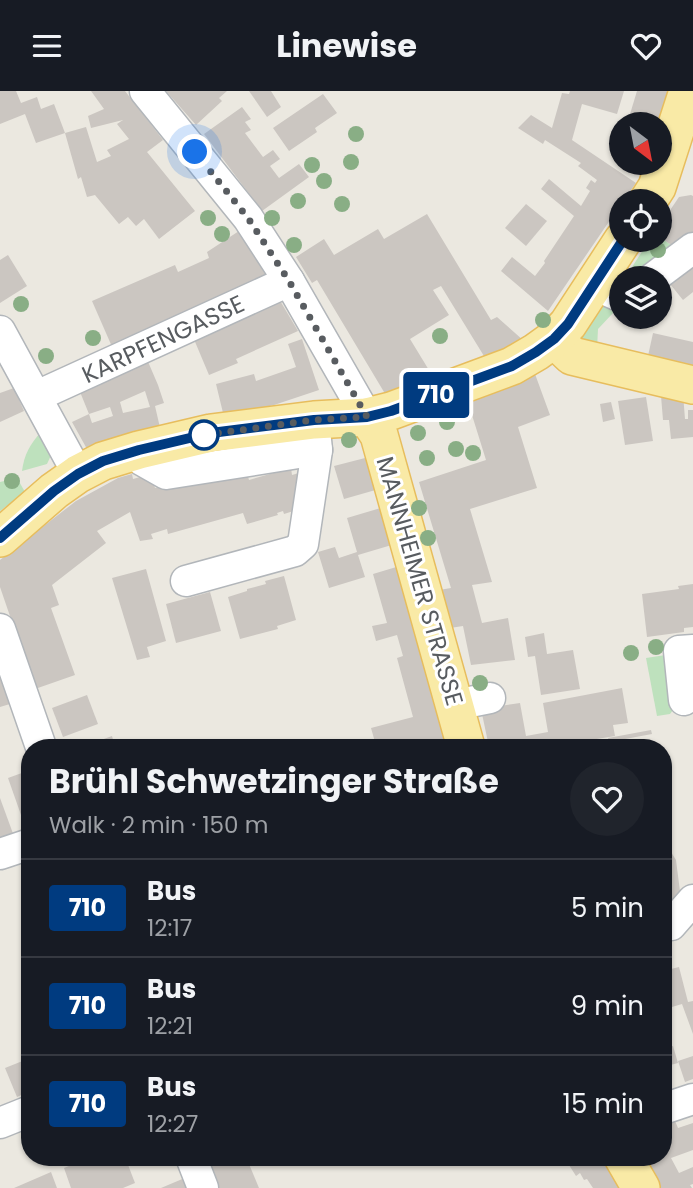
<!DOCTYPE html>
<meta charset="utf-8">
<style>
:root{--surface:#171b24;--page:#20242c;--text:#f1f3f6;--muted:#9ea1a6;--line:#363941}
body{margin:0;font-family:Poppins,sans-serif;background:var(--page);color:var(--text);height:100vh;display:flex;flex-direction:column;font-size:26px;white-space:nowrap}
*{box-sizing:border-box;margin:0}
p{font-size:23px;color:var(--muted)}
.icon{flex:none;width:38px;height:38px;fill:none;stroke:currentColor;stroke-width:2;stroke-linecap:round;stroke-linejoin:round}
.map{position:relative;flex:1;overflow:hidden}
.panel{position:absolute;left:21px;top:648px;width:651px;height:427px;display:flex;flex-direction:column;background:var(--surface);border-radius:28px;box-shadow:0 2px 5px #0004}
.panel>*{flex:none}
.badge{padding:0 14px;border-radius:5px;font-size:24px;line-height:46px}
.needle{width:46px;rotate:148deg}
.tools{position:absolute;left:609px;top:21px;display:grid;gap:14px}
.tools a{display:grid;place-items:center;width:63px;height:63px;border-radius:50%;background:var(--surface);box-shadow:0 2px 5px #0004;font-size:35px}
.you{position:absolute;width:35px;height:35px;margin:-18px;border:5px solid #fff;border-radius:50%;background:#1a73e8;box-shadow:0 0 0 10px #1a73e833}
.map>.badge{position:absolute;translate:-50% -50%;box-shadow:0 0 0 4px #fff}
.round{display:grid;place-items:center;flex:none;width:74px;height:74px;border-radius:37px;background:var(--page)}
.summary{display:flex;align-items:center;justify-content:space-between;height:119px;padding:0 28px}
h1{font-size:33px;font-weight:700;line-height:52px}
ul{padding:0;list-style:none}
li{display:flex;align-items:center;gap:21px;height:98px;padding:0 28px;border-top:2px solid var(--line)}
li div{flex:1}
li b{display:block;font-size:26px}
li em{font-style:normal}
li .badge{min-width:77px;font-weight:700;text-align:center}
header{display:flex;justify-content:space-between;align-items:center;height:91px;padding:0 28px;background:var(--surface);font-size:32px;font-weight:700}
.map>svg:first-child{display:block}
.green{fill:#bee1bd}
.building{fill:#cbc6c1;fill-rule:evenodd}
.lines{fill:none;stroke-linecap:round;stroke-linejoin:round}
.minor-casing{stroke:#b2b6ba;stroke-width:33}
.major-casing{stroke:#e7bd5d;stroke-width:40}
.minor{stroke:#fff;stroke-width:30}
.major{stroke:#f9eaa6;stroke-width:37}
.tree{fill:#89ae85}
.line-casing{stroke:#fff;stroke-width:16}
.line{stroke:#003b80;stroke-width:10}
.walk{stroke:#585c60;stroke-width:7;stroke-dasharray:0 12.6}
.stop-dot{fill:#fff;stroke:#003b80;stroke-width:3.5}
.labels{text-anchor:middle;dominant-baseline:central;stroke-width:6;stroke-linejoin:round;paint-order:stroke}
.street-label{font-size:24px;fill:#585c60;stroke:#fff}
</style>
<header><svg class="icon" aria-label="menu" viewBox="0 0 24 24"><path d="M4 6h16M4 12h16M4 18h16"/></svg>Linewise<svg class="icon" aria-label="heart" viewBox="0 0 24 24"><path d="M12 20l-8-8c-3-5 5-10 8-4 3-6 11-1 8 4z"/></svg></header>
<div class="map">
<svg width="693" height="1097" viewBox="0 0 693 1097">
<rect width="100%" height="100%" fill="#ebe8e0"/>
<g class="green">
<polygon points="660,146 674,156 637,183 633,183 632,176 645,156 649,158 655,149 660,149"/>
<polygon points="599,215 612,215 613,222 598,238 597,258 585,254 581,246 580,238"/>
<path d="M41,341L53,360L47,373L22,380C24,364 30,353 41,341Z"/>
<polygon points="17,387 25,401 0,420 0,391"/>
<polygon points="672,563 679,611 670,623 657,625 646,567"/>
</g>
<g class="building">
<polygon points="0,0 16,0 21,12 37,6 41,18 54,13 65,42 86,36 97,71 111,65 107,59 129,48 117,33 123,29 91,37 88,25 104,18 91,0 125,0 163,49 147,61 195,120 159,148 144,128 136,135 128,126 119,133 95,104 87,106 81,86 78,88 65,42 36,52 25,23 0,33"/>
<polygon points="166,0 227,0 219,7 222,10 196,34"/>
<polygon points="249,0 271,0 281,16 267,26"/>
<polygon points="570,0 624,0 617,23 582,13 572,49 636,92 623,110 621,110 621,113 548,220 501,180 512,166 535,185 545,172 544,170 574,125 541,98 549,88 581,115 590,100 586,97 591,89 595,92 597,89 578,75 581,72 545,49 543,53 518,37 531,24 552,37 562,2 569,3"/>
<polygon points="637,0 668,0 658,33 627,33"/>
<polygon points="323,3 337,22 315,37 317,41 289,60 273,37"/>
<polygon points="242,16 251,28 245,31 251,39 245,42 263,66 273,59 280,68 270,75 279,87 299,73 309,86 262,120 204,43"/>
<polygon points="621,72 646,72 642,83"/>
<polygon points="691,104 693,105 693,143 674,156 660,146 660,134 679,106"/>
<polygon points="526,113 547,130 526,155 505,137"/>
<polygon points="427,123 491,229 497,226 524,250 487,270 441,195 433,199 449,224 410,248 435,289 387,306 317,189 312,192 296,166 324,148 334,164 378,138 384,148"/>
<polygon points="239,140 268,184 113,258 92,210 175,174 178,181 209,167 207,161"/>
<polygon points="8,164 27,195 0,212 0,169"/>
<polygon points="693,166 693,201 683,209 666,188"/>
<polygon points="279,208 298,240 236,268 238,272 209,284 193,246"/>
<polygon points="653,242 693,251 693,284 646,274"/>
<polygon points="302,248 319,299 274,314 224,326 216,293 254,283 256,290 296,276 288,253"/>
<path d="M146,266L158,294L164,312L155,315L161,341L87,358L72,331L89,323L92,332L113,325L110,316L89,323L78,296ZM145,300L150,316L123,322L120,311Z"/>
<polygon points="535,283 550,324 518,336 537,397 470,418 492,491 472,494 482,532 508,527 515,569 471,574 463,535 450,537 439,499 451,497 419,391 486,369 467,308"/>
<polygon points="14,297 24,320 0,331 0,302"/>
<polygon points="683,303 685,328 688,328 688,319 693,319 693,346 671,348 669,329 663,329 661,305"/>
<polygon points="646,306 653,350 625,354 618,310"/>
<polygon points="611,311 615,328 603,331 600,313"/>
<polygon points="369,366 379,398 344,408 334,375"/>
<polygon points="291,377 292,384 299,382 303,417 284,423 283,420 277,422 278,424 247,433 243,422 168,443 167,438 151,443 153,448 140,450 130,421 97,440 106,452 52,494 59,514 51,517 75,584 35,598 0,496 0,469 76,410 118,387 132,383 133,388 151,383 155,397 190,387 247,382 249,389"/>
<polygon points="384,416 395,453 358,464 365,486 329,497 318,461 335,456 339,467 357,461 347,427"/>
<polygon points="403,474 454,656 388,656 385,648 375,651 371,637 413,626 397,567 403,565 397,544 376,550 372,535 387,532 373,483"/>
<polygon points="146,478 166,550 147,556 150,566 137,569 112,487"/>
<polygon points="284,485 296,529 277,535 278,538 240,548 228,506 247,500 247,498 266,493 265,490"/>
<polygon points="693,493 693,536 684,537 684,541 647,546 642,503 679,498 678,495"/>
<polygon points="210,501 221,540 176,552 166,513"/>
<polygon points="544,542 547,563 573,559 580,598 541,604 535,565 528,566 525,546"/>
<polygon points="0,586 10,613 0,616"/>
<polygon points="622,597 628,632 613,634 615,645 548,656 489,656 481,618 520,612 526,645 548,641 543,612"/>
<polygon points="87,604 98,633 63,646 52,617"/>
<polygon points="651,639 652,643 609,651 608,647"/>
<polygon points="112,645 115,656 82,656"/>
<polygon points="30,679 30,721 21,724 8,687"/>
<polygon points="0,707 15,748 0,754"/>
<polygon points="663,748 676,769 682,816 663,819"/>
<polygon points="679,876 688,911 693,910 693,943 682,913 672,916 663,884 663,880"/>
<polygon points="667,931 671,943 663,945 663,932"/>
<polygon points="673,955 678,972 663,976 663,958"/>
<polygon points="693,965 693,988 685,991 678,970"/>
<polygon points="30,967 30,1000 17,1006 5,977"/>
<polygon points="675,1030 678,1037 693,1032 693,1059 671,1067 679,1082 693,1076 693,1093 690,1094 692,1097 657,1097 640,1066 663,1066 663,1034"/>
<polygon points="91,1066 125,1066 135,1092 123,1097 71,1097 64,1077"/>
<polygon points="206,1066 246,1066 259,1097 219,1097"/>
<polygon points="573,1066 607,1066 626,1097 593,1097 587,1088 584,1089 580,1082 576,1085 569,1074 575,1069"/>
<polygon points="51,1081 57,1097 14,1097"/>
<polygon points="187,1086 191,1097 161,1097"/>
</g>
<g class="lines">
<g class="minor-casing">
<g id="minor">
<polyline points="145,0 248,127 289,190 367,326"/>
<polyline points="653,187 693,157"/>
<polyline points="594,194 617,204 621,203"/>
<polyline points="0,240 78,383"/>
<polyline points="37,305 289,190"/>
<polyline points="139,359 143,370 166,383 317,359"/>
<polyline points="186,490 295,460 303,453 317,359 314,329"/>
<polyline points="0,538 41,656"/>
<polyline points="684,609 679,560 693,559"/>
<polyline points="455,614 490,607"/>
<polyline points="0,763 30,753"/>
<polyline points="663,835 671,834 693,809"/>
<polyline points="663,1018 693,1008"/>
<polyline points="0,1032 30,1020"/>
<polyline points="191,1066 203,1097"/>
</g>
</g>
<g class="major-casing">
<g id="major">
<polyline points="648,110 657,96 688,0"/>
<polyline points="554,248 572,265 693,294"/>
<polyline points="367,326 379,344 466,656"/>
<polyline points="0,447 54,400 78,383 103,370 139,359 211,342 314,329 367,326 391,320 512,275 536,261 554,248 568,233 623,149"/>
<polyline points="623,1066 641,1097"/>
</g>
</g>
<use href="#minor" class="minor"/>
<use href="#major" class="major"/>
</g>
<g class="tree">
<circle cx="356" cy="43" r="8"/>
<circle cx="351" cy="71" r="8"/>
<circle cx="312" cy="74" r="8"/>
<circle cx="324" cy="90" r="8"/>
<circle cx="298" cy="110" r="8"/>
<circle cx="342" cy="113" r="8"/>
<circle cx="208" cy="127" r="8"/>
<circle cx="272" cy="127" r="8"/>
<circle cx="222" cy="143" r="8"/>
<circle cx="294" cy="154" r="8"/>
<circle cx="658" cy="159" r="8"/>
<circle cx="21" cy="213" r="8"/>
<circle cx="543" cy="229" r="8"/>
<circle cx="440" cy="245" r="8"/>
<circle cx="93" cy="247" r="8"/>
<circle cx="46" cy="265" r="8"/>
<circle cx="447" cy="331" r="8"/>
<circle cx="418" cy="342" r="8"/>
<circle cx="349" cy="349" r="8"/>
<circle cx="456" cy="358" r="8"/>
<circle cx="473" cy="362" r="8"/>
<circle cx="427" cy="367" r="8"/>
<circle cx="12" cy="390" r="8"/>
<circle cx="419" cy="417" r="8"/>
<circle cx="428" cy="447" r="8"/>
<circle cx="656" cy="556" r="8"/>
<circle cx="631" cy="562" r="8"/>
<circle cx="480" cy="592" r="8"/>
</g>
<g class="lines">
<g class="line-casing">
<polyline id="line" points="0,447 54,400 78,383 103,370 139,359 211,342 314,329 367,326 391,320 512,275 536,261 554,248 568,233 623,149"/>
</g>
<use href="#line" class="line"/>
<polyline class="walk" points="195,61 248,127 289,190 367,326 314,329 204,344"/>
</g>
<circle class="stop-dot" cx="204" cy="344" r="14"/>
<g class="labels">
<g class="street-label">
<text transform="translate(163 248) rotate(-25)">KARPFENGASSE</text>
<text transform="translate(420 490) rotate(74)">MANNHEIMER STRASSE</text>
</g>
</g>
</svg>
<div class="tools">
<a><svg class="needle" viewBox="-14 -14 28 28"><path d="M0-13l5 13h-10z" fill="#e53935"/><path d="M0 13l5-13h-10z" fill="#9ea1a6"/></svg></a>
<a><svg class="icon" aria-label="locate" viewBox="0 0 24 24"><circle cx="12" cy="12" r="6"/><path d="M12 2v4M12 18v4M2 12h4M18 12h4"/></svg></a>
<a><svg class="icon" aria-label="layers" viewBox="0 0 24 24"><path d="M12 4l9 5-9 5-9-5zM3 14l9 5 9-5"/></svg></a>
</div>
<div class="you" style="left:195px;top:61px"></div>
<b class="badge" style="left:436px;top:304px;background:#003b80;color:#fff">710</b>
<section class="panel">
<div class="summary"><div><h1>Brühl Schwetzinger Straße</h1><p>Walk · 2 min · 150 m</p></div><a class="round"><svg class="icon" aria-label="heart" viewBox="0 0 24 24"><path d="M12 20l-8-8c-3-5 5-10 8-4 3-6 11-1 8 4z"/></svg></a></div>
<ul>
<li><span class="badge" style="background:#003b80;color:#fff">710</span><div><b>Bus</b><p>12:17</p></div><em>5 min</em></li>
<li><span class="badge" style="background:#003b80;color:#fff">710</span><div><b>Bus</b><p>12:21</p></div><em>9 min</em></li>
<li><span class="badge" style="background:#003b80;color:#fff">710</span><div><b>Bus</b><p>12:27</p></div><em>15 min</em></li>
</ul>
</section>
</div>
